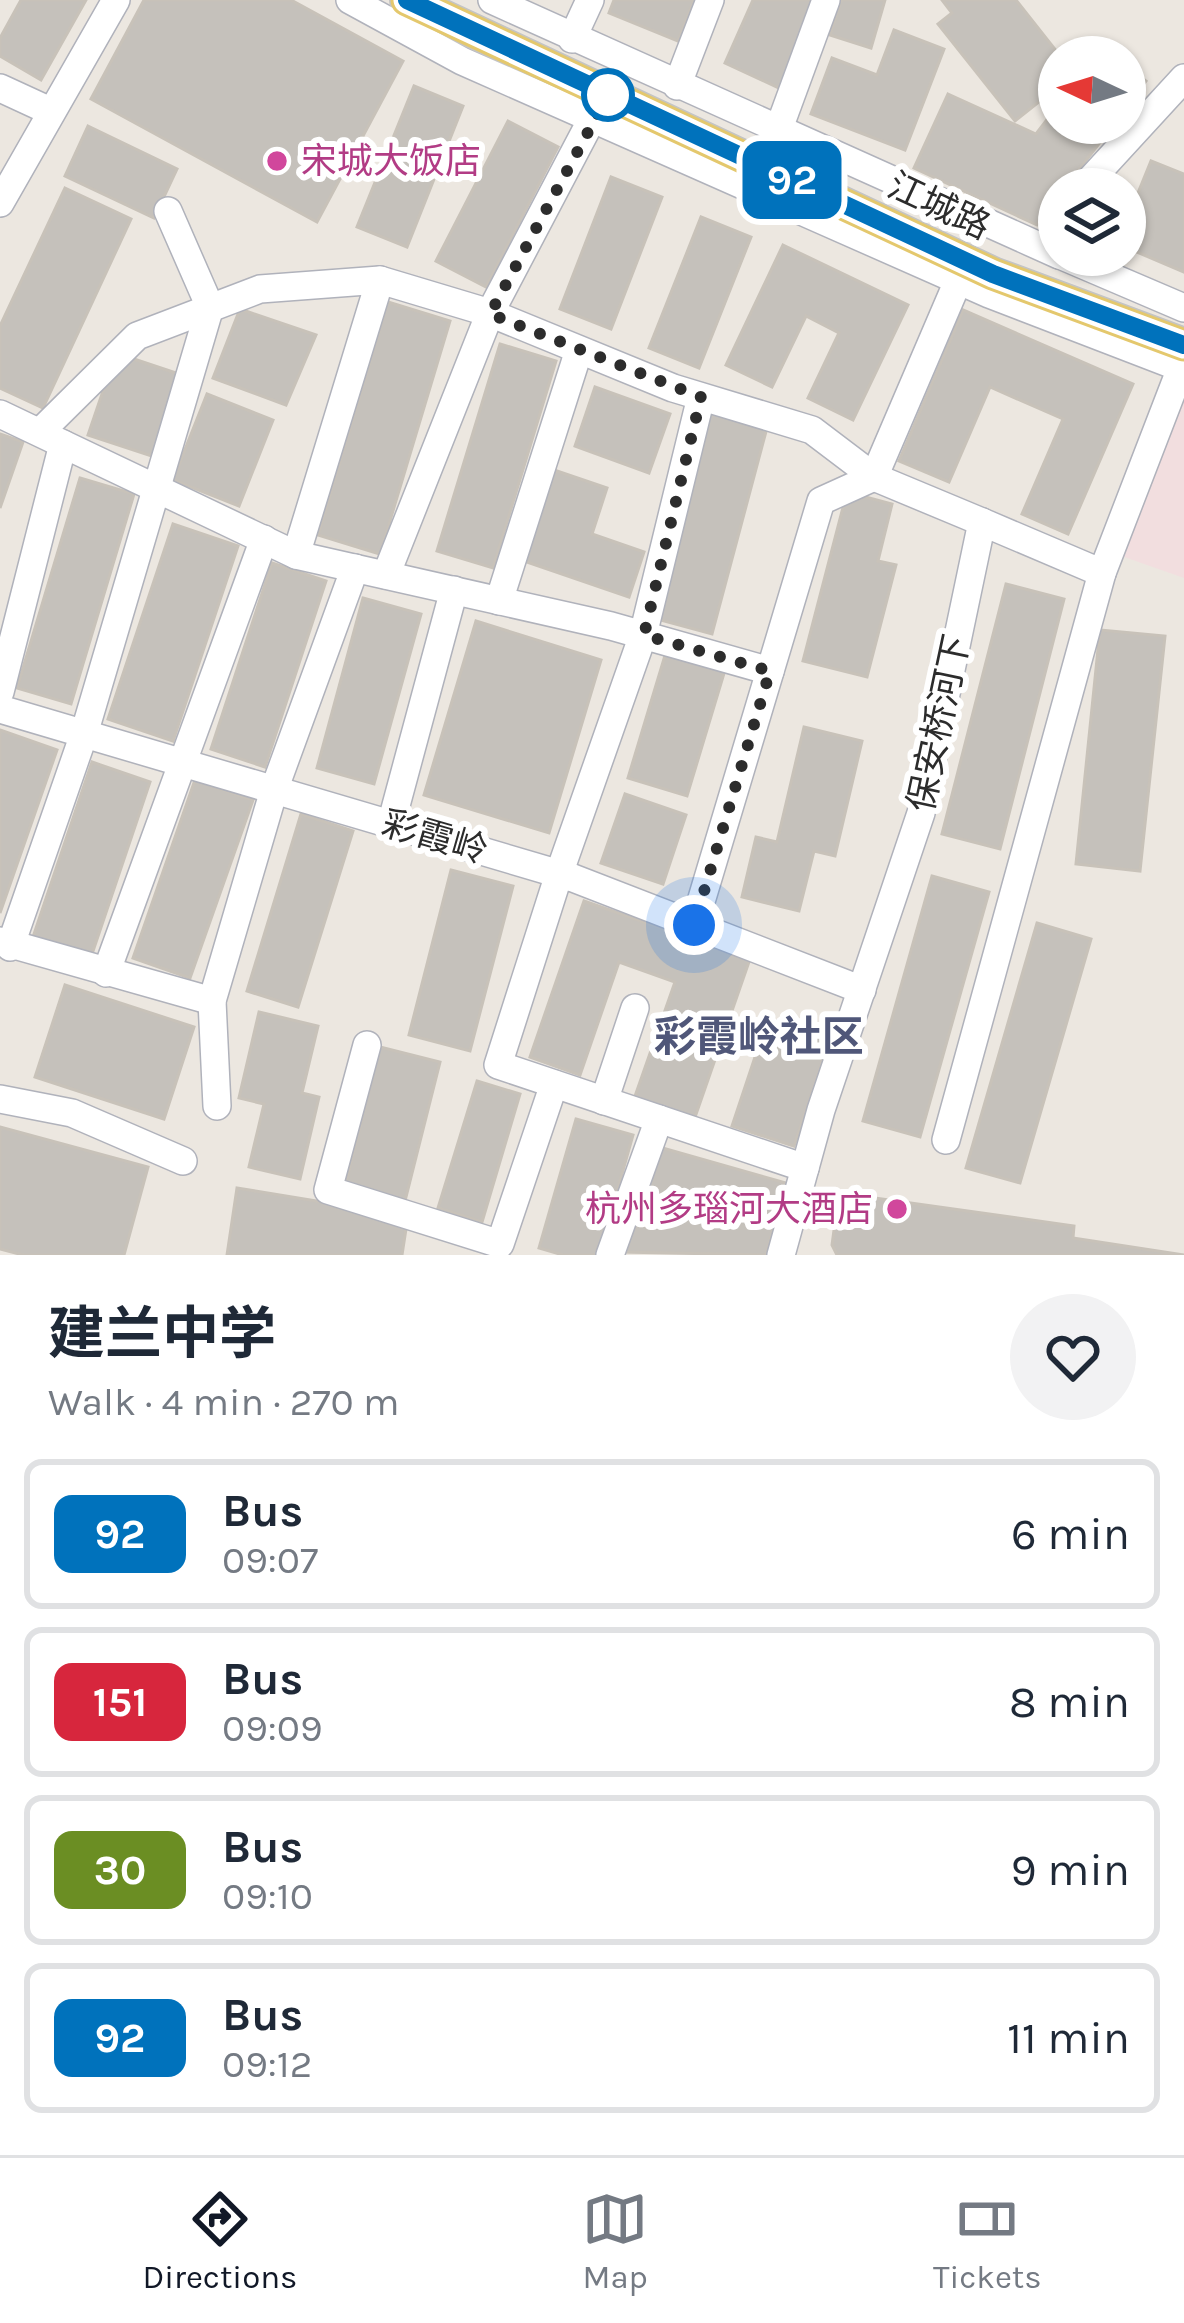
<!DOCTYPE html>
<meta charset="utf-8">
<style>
:root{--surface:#fff;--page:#f2f2f3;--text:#1f2937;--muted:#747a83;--line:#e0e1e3;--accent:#111827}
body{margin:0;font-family:Karla,"Noto Sans SC",sans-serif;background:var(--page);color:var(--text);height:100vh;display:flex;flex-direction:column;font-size:45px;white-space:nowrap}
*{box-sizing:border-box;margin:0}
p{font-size:39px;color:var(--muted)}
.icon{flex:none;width:66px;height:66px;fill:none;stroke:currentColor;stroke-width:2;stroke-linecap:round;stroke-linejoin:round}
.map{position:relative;height:1255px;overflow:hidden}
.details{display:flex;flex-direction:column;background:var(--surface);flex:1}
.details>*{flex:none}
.badge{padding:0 24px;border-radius:18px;font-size:42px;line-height:78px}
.needle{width:78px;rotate:274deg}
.buttons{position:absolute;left:1038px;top:36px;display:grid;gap:24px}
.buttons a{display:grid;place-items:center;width:108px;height:108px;border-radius:50%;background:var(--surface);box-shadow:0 3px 9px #0004;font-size:60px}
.you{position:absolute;width:60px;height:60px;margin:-30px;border:9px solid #fff;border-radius:50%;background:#1a73e8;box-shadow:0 0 0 18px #1a73e833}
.map>.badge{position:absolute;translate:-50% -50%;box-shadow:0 0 0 6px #fff}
.round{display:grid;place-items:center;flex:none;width:126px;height:126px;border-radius:63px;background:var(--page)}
.head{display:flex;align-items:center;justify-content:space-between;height:204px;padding:0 48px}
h1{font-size:57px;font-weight:700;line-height:90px}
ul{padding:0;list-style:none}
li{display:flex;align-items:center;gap:36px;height:150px;margin:0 24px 18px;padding:0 24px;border:6px solid var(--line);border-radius:18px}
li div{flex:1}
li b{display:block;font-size:45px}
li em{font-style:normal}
li .badge{min-width:132px;font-weight:700;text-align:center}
.dock{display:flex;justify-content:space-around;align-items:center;height:168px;border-top:3px solid var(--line);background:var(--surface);font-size:33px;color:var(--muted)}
.dock a{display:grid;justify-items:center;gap:6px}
.dock .selected{color:var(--accent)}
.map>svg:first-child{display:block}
.medical{fill:#f2dedf}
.building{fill:#c5c1bb;stroke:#c8c2b9;stroke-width:3}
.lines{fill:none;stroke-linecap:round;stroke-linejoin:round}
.minor-casing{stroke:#b0b2bb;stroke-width:30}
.major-casing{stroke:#c4c4c4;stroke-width:36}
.minor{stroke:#fff;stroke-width:27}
.major{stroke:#e4c86d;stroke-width:33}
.line-casing{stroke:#fff;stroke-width:27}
.line{stroke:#0072bc;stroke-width:18}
.walk{stroke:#2c2c2c;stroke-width:12;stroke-dasharray:0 21.6}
.stop-dot{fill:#fff;stroke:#0072bc;stroke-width:6}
.hotel-dot{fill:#d1479c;stroke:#fff;stroke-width:4.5}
.labels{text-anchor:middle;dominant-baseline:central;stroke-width:12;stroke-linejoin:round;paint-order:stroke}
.hotel-label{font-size:36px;fill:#b23c85;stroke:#fff;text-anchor:start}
.street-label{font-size:36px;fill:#2c2c2c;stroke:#fff}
.quarter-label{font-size:42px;font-weight:bold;fill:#505779;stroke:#fff}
</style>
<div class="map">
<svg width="1184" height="1255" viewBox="0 0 1184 1255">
<rect width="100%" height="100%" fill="#ece7e0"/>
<polygon class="medical" points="1184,385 1184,578 1110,552"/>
<g class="building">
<polygon points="21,0 86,0 41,80 0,56 0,38"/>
<polygon points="144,0 291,0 403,61 317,222 91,99"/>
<polygon points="614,0 694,0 678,41 609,13"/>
<polygon points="753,0 821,0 781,89 725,63"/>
<polygon points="841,0 885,0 871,48 830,35"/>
<polygon points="942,0 1016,0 1061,57 1059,86 1015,121 938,24 952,13"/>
<polygon points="894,30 944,49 905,150 811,114 832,58 877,75"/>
<polygon points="1125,65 1146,81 1125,109"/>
<polygon points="414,86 463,106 407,247 357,227"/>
<polygon points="948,94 1036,134 1059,104 1059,123 1115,123 1064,189 1059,189 1059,196 1037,225 914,168"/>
<polygon points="508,121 558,147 486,287 436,261"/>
<polygon points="88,126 177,169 154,218 65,176"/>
<polygon points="1151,161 1184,174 1184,272 1125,247 1125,225"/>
<polygon points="611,177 662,197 611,329 560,309"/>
<polygon points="65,188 131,219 43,408 0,388 0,326"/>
<polygon points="701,217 751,237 699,368 649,348"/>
<polygon points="783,245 908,305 853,420 808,398 839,333 806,316 772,387 726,365"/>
<polygon points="388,302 450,321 380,554 318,535"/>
<polygon points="240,309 316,335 286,405 213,378"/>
<polygon points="963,310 1133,384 1068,534 1022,514 1063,419 990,387 949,482 899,461"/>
<polygon points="500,344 556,361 493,568 437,551"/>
<polygon points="116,353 179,374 152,456 88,435"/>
<polygon points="595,387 670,414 649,473 575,446"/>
<polygon points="207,394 273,420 239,506 173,480"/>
<polygon points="709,408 768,424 712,634 653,618"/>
<polygon points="0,434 23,442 0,508"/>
<polygon points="554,470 607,488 592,534 644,552 629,597 524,561"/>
<polygon points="80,478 134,494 71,704 17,688"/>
<polygon points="847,492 892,504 878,561 896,565 867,677 803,661"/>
<polygon points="173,524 238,546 173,741 108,719"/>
<polygon points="272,563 326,581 265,767 211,749"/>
<polygon points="1006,584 1064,599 1000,849 942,834"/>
<polygon points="363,598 421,614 374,784 317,768"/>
<polygon points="476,621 601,660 549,833 424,795"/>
<polygon points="1100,630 1165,636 1140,871 1076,864"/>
<polygon points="666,652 725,670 687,796 628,778"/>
<polygon points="804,727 862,741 835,856 814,851 799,911 742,897 756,837 777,842"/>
<polygon points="0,730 57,750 0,913"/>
<polygon points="92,762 150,782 91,957 33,937"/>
<polygon points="195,780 253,800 190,978 133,958"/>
<polygon points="625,794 686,815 663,884 601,863"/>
<polygon points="301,814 353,831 298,1007 247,991"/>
<polygon points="451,870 513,886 470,1051 409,1035"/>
<polygon points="932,876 989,892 920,1137 863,1121"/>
<polygon points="584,901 750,959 694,1120 634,1099 675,982 619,962 580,1075 530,1057"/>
<polygon points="1037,923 1091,939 1020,1183 966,1168"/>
<polygon points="65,985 194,1027 164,1119 35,1077"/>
<polygon points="259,1012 318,1026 302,1093 319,1097 300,1179 249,1167 264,1104 239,1098"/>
<polygon points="768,1018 830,1038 794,1146 732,1126"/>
<polygon points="380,1047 440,1062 405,1201 345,1186"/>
<polygon points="477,1081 520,1094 482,1222 438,1208"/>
<polygon points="576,1119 633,1135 599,1255 563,1255 539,1248"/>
<polygon points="0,1127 148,1167 124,1255 23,1255 0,1249"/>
<polygon points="652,1145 786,1183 766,1255 621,1252"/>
<polygon points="237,1188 408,1216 402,1255 227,1255"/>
<polygon points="839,1193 1074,1226 1073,1238 1184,1255 837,1255 832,1245"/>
</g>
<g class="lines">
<g class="minor-casing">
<g id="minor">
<polyline points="350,0 462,61 989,294 1184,369"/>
<polyline points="492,0 1059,255"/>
<polyline points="572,39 590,0"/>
<polyline points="677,86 710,0"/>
<polyline points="0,88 50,111"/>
<polyline points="778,131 826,0"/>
<polyline points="1082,189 1184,78"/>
<polyline points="0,203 116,0"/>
<polyline points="1060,255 1184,308"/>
<polyline points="958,281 874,477 982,522"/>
<polyline points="701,397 643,635 559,874 498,1065 805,1168"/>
<polyline points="0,414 296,555 611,626 770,671"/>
<polyline points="40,432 137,336 260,289 380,280 490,313 673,388 812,430 874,477 821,501 694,925"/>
<polyline points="296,555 380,280"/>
<polyline points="386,575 490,313 592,119"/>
<polyline points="499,601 579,350"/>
<polyline points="0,692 63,444"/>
<polyline points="0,709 573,878 862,990"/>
<polyline points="391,824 454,590"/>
<polyline points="0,941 212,1001"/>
<polyline points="10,947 84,734 210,307 168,211"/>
<polyline points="106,973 264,539"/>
<polyline points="367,1045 328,1190 500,1244 554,1084"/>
<polyline points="0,1099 72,1113 183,1161"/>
<polyline points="604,1101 635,1008"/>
<polyline points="217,1106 212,1001 274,790 355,568"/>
<polyline points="946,1140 1102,573"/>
<polyline points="610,1255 659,1119"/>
<polyline points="781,1255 821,1110 921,813 982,522 1102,573 1181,368"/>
</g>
</g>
<g class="major-casing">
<polyline id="major" points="407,0 993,274 1184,345"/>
</g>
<use href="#minor" class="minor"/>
<use href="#major" class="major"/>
</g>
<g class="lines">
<g class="line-casing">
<polyline id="line" points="407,0 993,274 1184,345"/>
</g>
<use href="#line" class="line"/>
<polyline class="walk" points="608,95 490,314 701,397 644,635 770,671 694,925"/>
</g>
<circle class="stop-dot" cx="608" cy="95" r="24"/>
<g class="hotel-dot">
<circle cx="277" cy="161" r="12"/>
<circle cx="897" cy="1209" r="12"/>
</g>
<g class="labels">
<g class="hotel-label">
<text x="301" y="161">宋城大饭店</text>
<text x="873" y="1209" text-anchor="end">杭州多瑙河大酒店</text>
</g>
<g class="street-label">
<text transform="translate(939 206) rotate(25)">江城路</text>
<text transform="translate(939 723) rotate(-78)">保安桥河下</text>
<text transform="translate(435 837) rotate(16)">彩霞岭</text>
</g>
<g class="quarter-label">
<text x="759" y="1037">彩霞岭社区</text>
</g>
</g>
</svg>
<div class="buttons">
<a><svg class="needle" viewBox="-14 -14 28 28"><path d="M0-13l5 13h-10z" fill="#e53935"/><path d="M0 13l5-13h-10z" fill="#747a83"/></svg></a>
<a><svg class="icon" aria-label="layers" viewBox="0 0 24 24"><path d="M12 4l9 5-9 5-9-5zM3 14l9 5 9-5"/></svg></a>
</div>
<div class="you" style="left:694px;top:925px"></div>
<b class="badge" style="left:792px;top:180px;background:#0072bc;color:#fff">92</b>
</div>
<section class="details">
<div class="head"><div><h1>建兰中学</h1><p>Walk · 4 min · 270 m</p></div><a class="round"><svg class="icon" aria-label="heart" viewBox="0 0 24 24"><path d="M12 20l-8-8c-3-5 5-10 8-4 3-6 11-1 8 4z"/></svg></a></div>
<ul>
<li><span class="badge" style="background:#0072bc;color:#fff">92</span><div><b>Bus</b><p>09:07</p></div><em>6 min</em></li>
<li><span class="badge" style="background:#d7263d;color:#fff">151</span><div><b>Bus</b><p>09:09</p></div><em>8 min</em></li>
<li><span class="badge" style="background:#6b8e23;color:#fff">30</span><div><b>Bus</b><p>09:10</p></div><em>9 min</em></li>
<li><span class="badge" style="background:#0072bc;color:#fff">92</span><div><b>Bus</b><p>09:12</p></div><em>11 min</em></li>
</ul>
</section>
<nav class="dock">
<a class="selected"><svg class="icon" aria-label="directions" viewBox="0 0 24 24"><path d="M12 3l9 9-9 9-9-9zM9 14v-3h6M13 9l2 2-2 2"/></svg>Directions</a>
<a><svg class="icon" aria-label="map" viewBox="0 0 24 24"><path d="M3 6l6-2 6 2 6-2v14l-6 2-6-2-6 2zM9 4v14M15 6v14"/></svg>Map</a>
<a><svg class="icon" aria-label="tickets" viewBox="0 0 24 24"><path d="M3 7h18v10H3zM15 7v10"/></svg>Tickets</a>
</nav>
